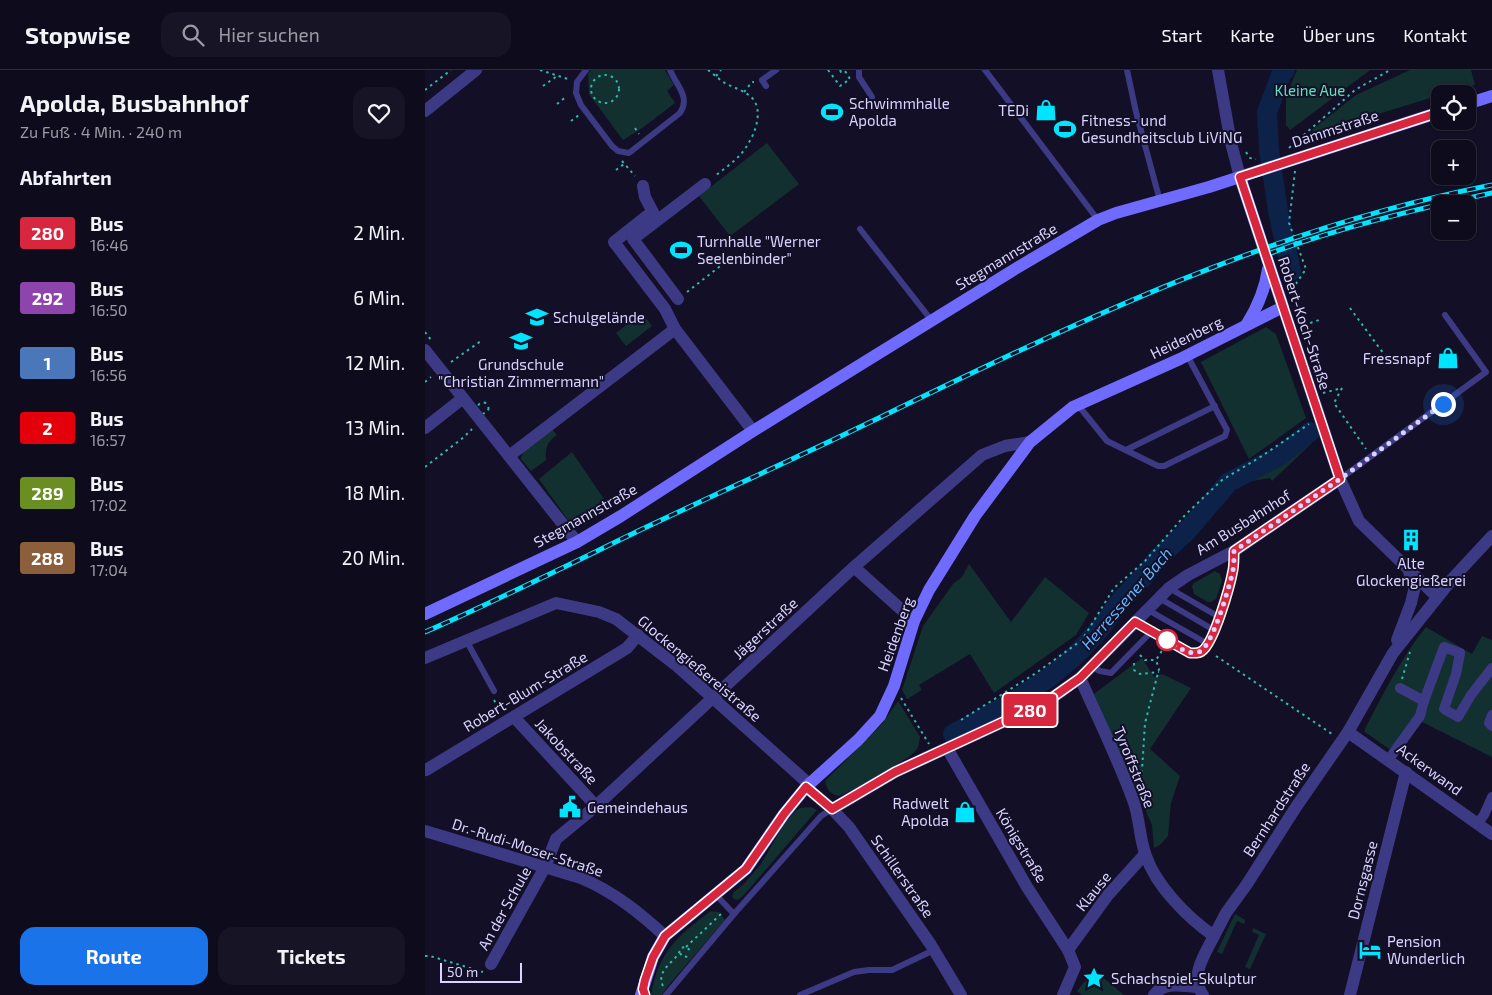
<!DOCTYPE html>
<html lang="de">
<meta charset="utf-8">
<style>
:root{--surface:#0e0b1c;--page:#171425;--text:#f1f3f6;--muted:#9b9ba3;--line:#2e2b3b;--accent:#1a73e8}
body{margin:0;font-family:"Exo 2",sans-serif;background:var(--page);color:var(--text);height:100vh;display:flex;flex-direction:column;font-size:19px;white-space:nowrap}
*{box-sizing:border-box;margin:0}
p{font-size:16px;color:var(--muted)}
.icon{flex:none;width:28px;height:28px;fill:none;stroke:currentColor;stroke-width:2;stroke-linecap:round;stroke-linejoin:round}
.map{position:relative;flex:1;overflow:hidden}
.sheet{display:flex;flex-direction:column;background:var(--surface);width:425px}
.sheet>*{flex:none}
.badge{padding:0 10px;border-radius:4px;font-size:18px;line-height:32px}
.fabs{position:absolute;left:1006px;top:15px;display:grid;gap:10px}
.fabs a{display:grid;place-items:center;width:45px;height:45px;border-radius:10px;background:var(--surface);box-shadow:0 1px 4px #0004,0 0 0 1px var(--line);font-size:25px}
.scale{position:absolute;left:15px;bottom:12px;width:82px;box-sizing:border-box;padding-left:5px;border:2px solid #d9d4ff;border-top:0;font-size:14px;line-height:18px;white-space:nowrap;color:#d9d4ff;-webkit-text-stroke:4px #130f26;paint-order:stroke}
.you{position:absolute;width:25px;height:25px;margin:-12px;border:4px solid #fff;border-radius:50%;background:#1a73e8;box-shadow:0 0 0 8px #1a73e833}
.map>.badge{position:absolute;translate:-50% -50%;box-shadow:0 0 0 2px #fff}
h2{padding:0 20px;font-size:19px;line-height:45px}
.round{display:grid;place-items:center;flex:none;width:52px;height:52px;border-radius:15px;background:var(--page)}
.headline{display:flex;align-items:center;justify-content:space-between;height:85px;padding:0 20px}
h1{font-size:24px;font-weight:700;line-height:38px}
.cta{display:flex;gap:10px;margin-top:auto;padding:10px 20px}
.cta a{flex:1;height:58px;border-radius:15px;background:var(--accent);color:#fff;font-size:20px;font-weight:700;line-height:58px;text-align:center}
.cta a+a{background:var(--page);color:var(--text)}
ul{padding:0;list-style:none}
li{display:flex;align-items:center;gap:15px;height:65px;padding:0 20px}
li div{flex:1}
li b{display:block;font-size:19px}
li em{font-style:normal}
li .badge{min-width:55px;font-weight:700;text-align:center}
header{display:flex;align-items:center;gap:30px;box-sizing:border-box;height:70px;padding:0 25px;background:var(--surface);border-bottom:1px solid var(--line)}
header strong{font-size:24px}
nav{display:flex;gap:28px;margin-inline-start:auto;font-size:18px}
.search{width:350px;height:45px;background:var(--page);display:flex;align-items:center;gap:12px;box-sizing:border-box;padding:0 18px;border-radius:15px;color:var(--muted);font-size:19px}
main{display:flex;flex:1;min-height:0}
.map>svg:first-child{display:block}
.green{fill:#12302f}
.lines{fill:none;stroke-linecap:round;stroke-linejoin:round}
.river{stroke:#0c2248;stroke-width:20}
.path{stroke:#2fb8b0;stroke-width:2;stroke-dasharray:2.5 4;stroke-linecap:butt}
.service{stroke:#3d3a85;stroke-width:6}
.pedestrian{stroke:#3d3a85;stroke-width:10}
.minor{stroke:#3d3a85;stroke-width:12}
.tertiary{stroke:#3d3a85;stroke-width:12}
.secondary{stroke:#6f6bff;stroke-width:12}
.rail-casing{stroke:#00e5ff;stroke-width:5}
.rail{stroke:#130f26;stroke-width:3;stroke-dasharray:9;stroke-linecap:butt}
.line-casing{stroke:#fff;stroke-width:11}
.line{stroke:#d7263d;stroke-width:8}
.walk{stroke:#d9d4ff;stroke-width:5;stroke-dasharray:0 9}
.stop-dot{fill:#fff;stroke:#d7263d;stroke-width:2.5}
.labels{text-anchor:middle;dominant-baseline:central;stroke-width:4;stroke-linejoin:round;paint-order:stroke}
.park-label{font-size:15px;fill:#5fe0c0;stroke:#130f26}
.poi-label{font-size:15px;fill:#d9d4ff;stroke:#130f26;text-anchor:start}
.street-label{font-size:15px;fill:#d9d4ff;stroke:#130f26}
.water-label{font-size:16px;font-style:italic;fill:#62b6ff;stroke:#130f26}
</style>
<header>
<strong>Stopwise</strong>
<div class="search"><svg class="icon" aria-label="search" viewBox="0 0 24 24"><circle cx="10" cy="10" r="6"/><path d="M15 15l6 6"/></svg>Hier suchen</div>
<nav><a>Start</a><a>Karte</a><a>Über uns</a><a>Kontakt</a></nav>
</header>
<main>
<section class="sheet">
<div class="headline"><div><h1>Apolda, Busbahnhof</h1><p>Zu Fuß · 4 Min. · 240 m</p></div><a class="round"><svg class="icon" aria-label="heart" viewBox="0 0 24 24"><path d="M12 20l-8-8c-3-5 5-10 8-4 3-6 11-1 8 4z"/></svg></a></div>
<h2>Abfahrten</h2>
<ul>
<li><span class="badge" style="background:#d7263d;color:#fff">280</span><div><b>Bus</b><p>16:46</p></div><em>2 Min.</em></li>
<li><span class="badge" style="background:#8e44ad;color:#fff">292</span><div><b>Bus</b><p>16:50</p></div><em>6 Min.</em></li>
<li><span class="badge" style="background:#4a76ba;color:#fff">1</span><div><b>Bus</b><p>16:56</p></div><em>12 Min.</em></li>
<li><span class="badge" style="background:#e3000b;color:#fff">2</span><div><b>Bus</b><p>16:57</p></div><em>13 Min.</em></li>
<li><span class="badge" style="background:#6b8e23;color:#fff">289</span><div><b>Bus</b><p>17:02</p></div><em>18 Min.</em></li>
<li><span class="badge" style="background:#8b5e3c;color:#fff">288</span><div><b>Bus</b><p>17:04</p></div><em>20 Min.</em></li>
</ul>
<div class="cta"><a>Route</a><a>Tickets</a></div>
</section>
<div class="map">
<svg width="1067" height="925" viewBox="0 0 1067 925">
<rect width="100%" height="100%" fill="#130f26"/>
<g class="green">
<polygon points="166,0 240,0 249,15 242,21 250,33 216,59 198,70 164,24 163,4"/>
<polygon points="872,0 945,0 865,60 861,55 861,26"/>
<polygon points="985,0 1046,0 1050,15 1020,24 1015,24 1015,25 888,64 887,60 931,25"/>
<polygon points="342,73 374,114 305,166 274,126"/>
<polygon points="217,243 227,256 201,276 191,263"/>
<polygon points="841,257 851,264 881,348 824,389 776,292"/>
<path d="M127,359L132,365C122,372 120,378 121,390L106,401L96,389L98,381Z"/>
<polygon points="886,371 887,373 847,411 845,408 827,411 823,406 858,387 872,375 877,377"/>
<polygon points="147,382 185,438 152,458 148,457 114,409"/>
<polygon points="544,494 586,552 620,507 664,543 651,565 569,623 545,584 494,615 497,620 482,629 477,620 498,556 528,514 537,507"/>
<polygon points="790,501 795,504 797,511 791,529 786,532 783,532 769,524 767,516 769,513"/>
<path d="M1001,557L1047,584L1057,566L1067,570V687L995,651L970,683L940,662V659C958,624 976,588 1001,557Z"/>
<polygon points="717,588 729,607 737,604 766,618 725,679 755,706 746,733 743,766 735,775 729,778 727,755 669,624"/>
<path d="M473,631L495,667C494,671 494,676 492,679C486,689 427,721 414,726C405,724 402,720 400,711L457,654Z"/>
<polygon points="386,737 392,740 319,825 313,830 309,829 307,826 309,822 319,814 336,794 358,756 369,742 375,738"/>
<path d="M286,841L294,842L300,850L242,917L237,925H226C233,883 252,866 286,841Z"/>
<polygon points="810,844 820,850 819,854 812,851 797,884 792,882"/>
<polygon points="828,858 841,864 825,899 820,897 834,865 827,862"/>
<polygon points="669,900 699,925 657,925 652,921"/>
</g>
<g class="lines">
<g class="river">
<polyline points="860,0 856,5 842,42 844,80 853,141 866,201"/>
<polyline points="528,664 588,632 626,606 652,584 678,555 696,530 720,505 734,487 761,462 804,412 856,385 885,362"/>
</g>
<g class="path">
<polyline points="115,0 143,9"/>
<path d="M283,0C288,4 293,8 298,12C308,18 320,20 328,29C340,44 327,72 315,85C308,93 297,100 289,107"/>
<polyline points="403,0 415,16 425,9"/>
<polyline points="415,0 416,2 420,1 425,9"/>
<circle cx="180" cy="19" r="14"/>
<polyline points="291,6 296,0"/>
<polyline points="118,16 132,6"/>
<polyline points="0,20 26,0"/>
<polyline points="319,22 327,12 329,12"/>
<polyline points="132,34 142,26"/>
<polyline points="146,51 154,45"/>
<polyline points="210,58 214,64"/>
<polyline points="864,78 930,20 965,0"/>
<polyline points="821,82 825,88 831,89"/>
<polyline points="197,91 210,106"/>
<polyline points="191,100 199,94"/>
<polyline points="870,101 864,153 881,199 868,218 879,255"/>
<polyline points="262,222 303,190"/>
<polyline points="925,238 961,287"/>
<polyline points="879,255 897,249"/>
<polyline points="0,262 6,270"/>
<polyline points="26,292 56,271"/>
<polyline points="0,312 6,307"/>
<polyline points="917,318 909,333 941,379"/>
<polyline points="898,323 917,318"/>
<circle cx="58" cy="338" r="5.5"/>
<polyline points="0,397 39,367 47,359"/>
<polyline points="715,585 720,590 731,590"/>
<polyline points="791,586 907,664"/>
<polyline points="709,593 709,600 715,604 734,602"/>
<polyline points="977,609 985,582"/>
<polyline points="476,628 504,674"/>
<polyline points="69,630 75,641"/>
<polyline points="536,650 611,603 657,570 689,518 720,491 761,444 797,410 837,386 884,354"/>
<polyline points="716,716 720,653 734,599 731,590 738,579"/>
<polyline points="261,877 296,844"/>
<polyline points="255,883 257,886 263,887"/>
<polyline points="0,886 5,886 58,902"/>
<path d="M238,916C230,899 252,892 256,878L261,877L266,881"/>
</g>
<g class="service">
<path d="M161,0L152,12L151,23L156,35L187,76L193,81L204,83L255,43C266,27 251,15 245,0"/>
<polyline points="434,0 434,7 447,27"/>
<polyline points="560,0 673,150"/>
<polyline points="702,0 711,42 735,131"/>
<polyline points="341,16 337,10 351,0"/>
<polyline points="435,159 507,251"/>
<polyline points="653,335 682,371 733,396 739,396 800,366 802,360 762,285"/>
<polyline points="701,380 790,336"/>
<polyline points="915,409 1061,302 1020,245"/>
<polyline points="744,518 794,547"/>
<polyline points="734,528 789,560"/>
<polyline points="723,540 783,574"/>
<path d="M710,552L765,583C769,583 773,584 777,581C788,574 807,512 809,498C809,493 809,487 809,482"/>
<polyline points="41,570 69,621"/>
<polyline points="667,597 675,601 686,603 727,561"/>
<polyline points="291,825 309,844"/>
<polyline points="241,925 309,844 396,746 407,739"/>
<polyline points="375,925 429,902 444,900 467,900 509,880"/>
</g>
<g class="pedestrian">
<polyline points="999,631 1019,577 1035,583 1031,604 1019,639 1033,647 1046,625 1067,598"/>
<polyline points="1067,645 1064,653 1067,656"/>
<polyline points="964,689 995,646 999,631 975,618"/>
<polyline points="1052,754 1059,745 1067,727"/>
</g>
<g class="minor">
<polyline points="0,41 51,0"/>
<polyline points="218,116 220,127 231,148"/>
<polyline points="227,142 189,172 240,239 250,259 328,361"/>
<polyline points="253,229 208,169 280,114"/>
<polyline points="858,237 915,409 934,451 1012,527"/>
<polyline points="0,280 152,472"/>
<polyline points="0,358 38,328"/>
<polyline points="84,386 250,259"/>
<polyline points="429,497 489,551"/>
<polyline points="972,570 986,533 990,516 984,502"/>
<polyline points="0,588 131,533 174,542 191,549 252,596 384,714"/>
<polyline points="655,608 744,518 763,505 809,481 915,409"/>
<polyline points="89,647 171,736"/>
<polyline points="923,662 1067,764"/>
<polyline points="522,678 602,817 643,880 650,897 638,925"/>
<polyline points="0,699 1,700 202,578 213,565"/>
<polyline points="407,739 424,757 506,875 536,925"/>
<path d="M0,761L156,808C189,822 215,843 240,866"/>
<polyline points="789,866 801,843 822,814 871,737 923,662 968,583 1028,508 1067,466"/>
<polyline points="643,880 683,825 720,784"/>
<polyline points="66,894 120,797 131,769 171,736 429,497 557,385 580,376 605,372"/>
<path d="M729,925C739,911 757,916 772,917"/>
<polyline points="925,925 981,702"/>
</g>
<g class="tertiary">
<polyline points="793,0 806,73 815,107"/>
<path d="M381,717L407,739L470,702L621,632L655,608C673,648 693,689 708,730C715,748 714,768 721,786C731,816 763,848 789,866C780,884 764,906 778,925"/>
</g>
<g class="secondary">
<polyline points="1042,34 1067,26"/>
<path d="M822,254C833,236 840,220 843,199"/>
<polyline points="0,544 152,472 196,446 328,361 590,199 673,150 691,143 784,117 1015,42"/>
<polyline points="216,925 228,887 240,866 321,799 359,744 381,717 433,670 455,646 469,616 489,551 504,520 550,446 605,372 648,337 755,289 858,237 815,107"/>
</g>
<g class="rail-casing">
<g id="rail">
<path d="M843,184C916,157 992,139 1067,123"/>
<path d="M0,562C71,531 141,496 211,462C295,422 380,384 464,343C660,248 851,157 1067,115"/>
</g>
</g>
<use href="#rail" class="rail"/>
</g>
<g class="lines">
<g class="line-casing">
<path id="line" d="M220,925L218,919L220,910L228,887L240,866L321,799L359,744L381,717L407,739L470,702L621,632L655,608L710,552L765,583C769,583 773,584 777,581C789,573 805,516 808,500C809,494 809,487 809,481L915,409L815,107L1015,42"/>
</g>
<use href="#line" class="line"/>
<path class="walk" d="M742,570C750,575 764,586 774,582C787,578 805,515 808,500C809,494 809,487 809,481L915,409L1018,334"/>
</g>
<defs>
<g id="shop-bare" transform="scale(1.725)"><path d="M-5-2.5h2.3a2.7 3.5 0 0 1 5.4 0H5L5.5 6h-11ZM-1.5-2.5h3a1.5 2.3 0 0 0-3 0Z" fill="#00e5ff" stroke="#130f26" stroke-width="2.5" paint-order="stroke"/></g>
<g id="stadium-bare" transform="scale(1.725)"><path d="M0-5a6.5 5 0 1 0 0 10a6.5 5 0 1 0 0-10ZM-3.5-1.8h7v3.6h-7Z" fill="#00e5ff" stroke="#130f26" stroke-width="2.5" paint-order="stroke"/></g>
<g id="school-bare" transform="scale(1.725)"><path d="M0-5L7-2L0 1L-7-2ZM-4 1L0 2.5L4 1V4Q0 6-4 4Z" fill="#00e5ff" stroke="#130f26" stroke-width="2.5" paint-order="stroke"/></g>
<g id="building-bare" transform="scale(1.725)"><path d="M-4-6H4V6H1V3H-1V6H-4ZM-2.5-4.3h1.7v1.8h-1.7ZM.8-4.3h1.7v1.8H.8ZM-2.5-1h1.7V.8h-1.7ZM.8-1h1.7V.8H.8Z" fill="#00e5ff" stroke="#130f26" stroke-width="2.5" paint-order="stroke"/></g>
<g id="civic-bare" transform="scale(1.725)"><path d="M-.6-6.5H3V-4.5H.6V-3L4-1V1h2V6H-6V1h2V-1L-.6-3ZM-1.2 2.5V6h2.4V2.5Z" fill="#00e5ff" stroke="#130f26" stroke-width="2.5" paint-order="stroke"/></g>
<g id="hotel-bare" transform="scale(1.725)"><path d="M-6-4.5h1.5V1H6V5H4.5V3h-9V5H-6ZM-4 0a1.8 1.8 0 1 1 3.6 0ZM.5 0V-2.5h3Q6-2.5 6 0Z" fill="#00e5ff" stroke="#130f26" stroke-width="2.5" paint-order="stroke"/></g>
<g id="sight-bare" transform="scale(1.725)"><path d="M0-6L1.8-2.2L6-1.7L2.9 1.2L3.7 5.4L0 3.3L-3.7 5.4L-2.9 1.2L-6-1.7L-1.8-2.2Z" fill="#00e5ff" stroke="#130f26" stroke-width="2.5" paint-order="stroke"/></g>
</defs>
<g fill-rule="evenodd">
<use href="#shop-bare" x="621" y="40"/>
<use href="#stadium-bare" x="407" y="42"/>
<use href="#stadium-bare" x="640" y="59"/>
<use href="#stadium-bare" x="256" y="180"/>
<use href="#school-bare" x="112" y="247"/>
<use href="#school-bare" x="96" y="271"/>
<use href="#shop-bare" x="1023" y="288"/>
<use href="#building-bare" x="986" y="470"/>
<use href="#civic-bare" x="145" y="737"/>
<use href="#shop-bare" x="540" y="742"/>
<use href="#hotel-bare" x="945" y="880"/>
<use href="#sight-bare" x="669" y="908"/>
</g>
<circle class="stop-dot" cx="742" cy="570" r="10"/>
<g class="labels">
<g class="park-label">
<text x="885" y="20">Kleine Aue</text>
</g>
<g class="poi-label">
<text x="424" y="33">Schwimmhalle<tspan x="424" dy="17">Apolda</tspan></text>
<text x="604" y="40" text-anchor="end">TEDi</text>
<text x="656" y="50">Fitness- und<tspan x="656" dy="17">Gesundheitsclub LiViNG</tspan></text>
<text x="272" y="171">Turnhalle "Werner<tspan x="272" dy="17">Seelenbinder"</tspan></text>
<text x="128" y="247">Schulgelände</text>
<text x="1006" y="288" text-anchor="end">Fressnapf</text>
<text x="96" y="294" text-anchor="middle">Grundschule<tspan x="96" dy="17">"Christian Zimmermann"</tspan></text>
<text x="986" y="493" text-anchor="middle">Alte<tspan x="986" dy="17">Glockengießerei</tspan></text>
<text x="524" y="733" text-anchor="end">Radwelt<tspan x="524" dy="17">Apolda</tspan></text>
<text x="162" y="737">Gemeindehaus</text>
<text x="962" y="871">Pension<tspan x="962" dy="17">Wunderlich</tspan></text>
<text x="686" y="908">Schachspiel-Skulptur</text>
</g>
<g class="street-label">
<text transform="translate(910 58) rotate(-18)">Dammstraße</text>
<text transform="translate(581 186) rotate(-31)">Stegmannstraße</text>
<text transform="translate(880 253) rotate(72)">Robert-Koch-Straße</text>
<text transform="translate(761 267) rotate(-26)">Heidenberg</text>
<text transform="translate(160 445) rotate(-29)">Stegmannstraße</text>
<text transform="translate(818 452) rotate(-32)">Am Busbahnhof</text>
<text transform="translate(340 558) rotate(-43)">Jägerstraße</text>
<text transform="translate(470 564) rotate(-70)">Heidenberg</text>
<text transform="translate(275 598) rotate(40)">Glockengießereistraße</text>
<text transform="translate(100 621) rotate(-31)">Robert-Blum-Straße</text>
<text transform="translate(142 681) rotate(47)">Jakobstraße</text>
<text transform="translate(710 697) rotate(68)">Tyroffstraße</text>
<text transform="translate(1005 699) rotate(36)">Ackerwand</text>
<text transform="translate(851 739) rotate(-57)">Bernhardstraße</text>
<text transform="translate(597 775) rotate(59)">Königstraße</text>
<text transform="translate(103 777) rotate(18)">Dr.-Rudi-Moser-Straße</text>
<text transform="translate(478 806) rotate(55)">Schillerstraße</text>
<text transform="translate(937 810) rotate(-76)">Dornsgasse</text>
<text transform="translate(668 821) rotate(-51)">Klause</text>
<text transform="translate(79 838) rotate(-61)">An der Schule</text>
</g>
<g class="water-label">
<text transform="translate(701 528) rotate(-49)">Herressener Bach</text>
</g>
</g>
</svg>
<div class="fabs">
<a><svg class="icon" aria-label="locate" viewBox="0 0 24 24"><circle cx="12" cy="12" r="6"/><path d="M12 2v4M12 18v4M2 12h4M18 12h4"/></svg></a>
<a>+</a>
<a>−</a>
</div>
<div class="scale">50 m</div>
<div class="you" style="left:1018px;top:334px"></div>
<b class="badge" style="left:605px;top:640px;background:#d7263d;color:#fff">280</b>
</div>
</main>
